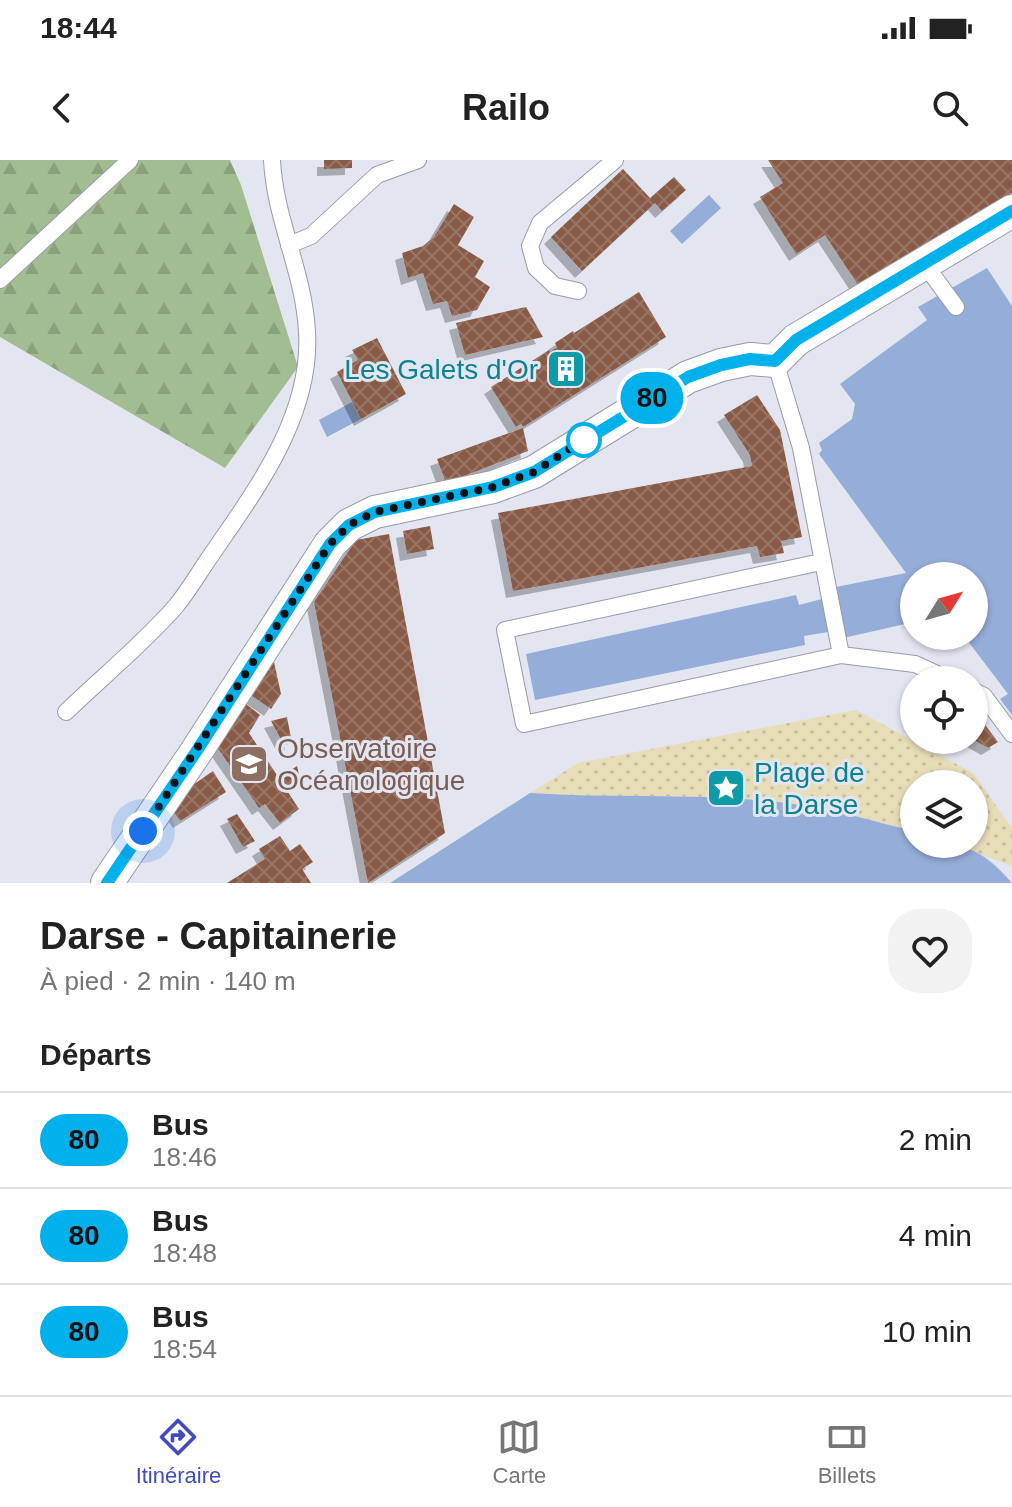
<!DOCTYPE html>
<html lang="fr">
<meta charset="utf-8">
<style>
:root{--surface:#fff;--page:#f2f2f2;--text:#222;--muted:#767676;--line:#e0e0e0;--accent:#404bbf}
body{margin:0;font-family:Helvetica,sans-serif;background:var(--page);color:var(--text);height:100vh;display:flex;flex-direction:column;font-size:30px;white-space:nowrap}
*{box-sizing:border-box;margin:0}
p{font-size:26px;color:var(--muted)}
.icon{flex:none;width:44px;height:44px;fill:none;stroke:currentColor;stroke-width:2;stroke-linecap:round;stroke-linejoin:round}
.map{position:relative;height:723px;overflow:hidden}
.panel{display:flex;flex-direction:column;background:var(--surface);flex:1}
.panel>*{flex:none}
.badge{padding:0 16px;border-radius:26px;font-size:28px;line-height:52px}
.needle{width:52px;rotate:53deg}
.tools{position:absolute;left:900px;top:402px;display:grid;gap:16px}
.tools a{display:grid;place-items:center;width:88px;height:88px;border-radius:50%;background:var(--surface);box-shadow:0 2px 6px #0004;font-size:40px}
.you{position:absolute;width:40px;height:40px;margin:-20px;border:6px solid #fff;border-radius:50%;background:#1a73e8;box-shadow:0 0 0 12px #1a73e833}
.map>.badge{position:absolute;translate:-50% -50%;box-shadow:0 0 0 4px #fff}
h2{padding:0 40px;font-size:30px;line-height:72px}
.round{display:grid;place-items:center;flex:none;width:84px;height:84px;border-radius:32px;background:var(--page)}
.summary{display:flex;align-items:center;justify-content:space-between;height:136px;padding:0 40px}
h1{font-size:38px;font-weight:800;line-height:60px}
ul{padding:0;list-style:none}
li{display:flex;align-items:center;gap:24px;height:96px;padding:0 40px;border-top:2px solid var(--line)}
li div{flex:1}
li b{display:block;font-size:30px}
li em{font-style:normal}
li .badge{min-width:88px;font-weight:700;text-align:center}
.status{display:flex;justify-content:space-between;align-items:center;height:56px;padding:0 40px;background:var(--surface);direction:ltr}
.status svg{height:22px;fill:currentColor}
header{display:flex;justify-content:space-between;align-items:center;height:104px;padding:0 40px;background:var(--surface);font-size:36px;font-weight:800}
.tab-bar{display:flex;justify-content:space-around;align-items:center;height:112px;border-top:2px solid var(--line);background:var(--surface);font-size:22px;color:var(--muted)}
.tab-bar a{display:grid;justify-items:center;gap:4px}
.tab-bar .active{color:var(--accent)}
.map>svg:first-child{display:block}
.forest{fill:url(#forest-firs)}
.sand{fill:url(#sand-dots)}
.water{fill:#95add9}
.building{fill:url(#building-cross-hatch);filter:url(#shadow)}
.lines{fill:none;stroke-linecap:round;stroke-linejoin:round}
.lane-casing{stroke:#989ba4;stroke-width:18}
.street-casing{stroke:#989ba4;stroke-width:34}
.lane{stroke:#fff;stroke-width:16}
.street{stroke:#fff;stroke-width:32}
.line-casing{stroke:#fff;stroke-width:18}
.line{stroke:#00b1eb;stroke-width:12}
.walk{stroke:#101114;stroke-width:8;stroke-dasharray:0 14.4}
.stop-dot{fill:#fff;stroke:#00b1eb;stroke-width:4}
.labels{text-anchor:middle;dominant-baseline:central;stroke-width:6;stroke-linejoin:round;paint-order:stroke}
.culture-label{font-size:28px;fill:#0d838f;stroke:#e3e6f0;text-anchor:end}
.education-label{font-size:28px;fill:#785e54;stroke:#e3e6f0;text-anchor:start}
</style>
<div class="status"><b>18:44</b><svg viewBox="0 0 49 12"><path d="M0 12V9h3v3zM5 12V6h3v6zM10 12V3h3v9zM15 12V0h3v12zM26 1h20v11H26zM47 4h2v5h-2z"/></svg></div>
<header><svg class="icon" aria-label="back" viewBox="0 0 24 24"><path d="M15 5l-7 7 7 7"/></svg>Railo<svg class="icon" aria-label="search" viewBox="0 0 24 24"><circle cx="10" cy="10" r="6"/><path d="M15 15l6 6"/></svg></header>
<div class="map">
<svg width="1012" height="723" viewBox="0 0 1012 723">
<defs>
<pattern id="forest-firs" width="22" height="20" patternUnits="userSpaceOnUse" patternTransform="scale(2)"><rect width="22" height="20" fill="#a3bd92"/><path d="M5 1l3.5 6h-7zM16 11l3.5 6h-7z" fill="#8ba17d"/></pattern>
<pattern id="sand-dots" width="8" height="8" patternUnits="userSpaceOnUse" patternTransform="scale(2)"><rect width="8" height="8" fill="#e7ddb8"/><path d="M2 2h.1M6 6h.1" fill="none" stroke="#c5bd9d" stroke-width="1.8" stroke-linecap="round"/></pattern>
<pattern id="building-cross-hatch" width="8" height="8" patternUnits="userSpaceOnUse" patternTransform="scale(2)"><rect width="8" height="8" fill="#895a45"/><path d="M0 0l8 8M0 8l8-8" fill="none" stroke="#977668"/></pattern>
<filter id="shadow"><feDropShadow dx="-7" dy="7" stdDeviation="0" flood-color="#0004"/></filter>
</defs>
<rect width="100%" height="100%" fill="#e3e6f0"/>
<polygon class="forest" points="0,0 230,0 241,25 298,207 225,308 0,177"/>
<path class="sand" d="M856,550L973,613L1012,668V706L953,684H974V624H914V671C875,662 834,649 794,644C707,632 618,639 530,633L578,603Z"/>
<g class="water">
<polygon points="709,35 721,48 682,84 670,71"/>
<polygon points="987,108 1012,146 1012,555 1000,539 1008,534 964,476 974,476 974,416 914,416 914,462 830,481 828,472 804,476 805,485 535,540 526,494 796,435 799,445 822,439 821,430 906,413 819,294 822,290 819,283 852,259 855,244 840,224 927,160 918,147"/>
<polygon points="352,242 361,259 327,277 319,260"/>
<path d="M530,633C618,639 707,632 794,644C834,649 875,662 914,671V684C963,684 979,685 1012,723H390Z"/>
</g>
<g class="building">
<polygon points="324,0 352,0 352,8 324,9"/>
<polygon points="768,0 1012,0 1012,33 860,128 825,75 796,94 760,37 783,23"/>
<polygon points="623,9 650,38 674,17 686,30 662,51 655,43 582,111 551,77"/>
<polygon points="454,44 474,57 458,85 484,101 475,117 490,127 477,150 452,156 447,141 433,144 423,113 408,118 402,93 423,86 434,77"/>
<polygon points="639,132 666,177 523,267 521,264 516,267 491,227 549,190 550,192 557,187 555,183 573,171 574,173"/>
<polygon points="526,147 543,177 465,195 456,163"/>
<polygon points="377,178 406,234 361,259 337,212 358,200 352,190"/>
<polygon points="757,235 780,270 802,377 781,381 784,393 760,397 757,386 513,431 498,353 752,306 750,295 724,255"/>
<polygon points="523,268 528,291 446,323 437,299"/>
<polygon points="430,366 434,389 407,394 403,371"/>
<polygon points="389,374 445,673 368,723 314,442 356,380"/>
<polygon points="274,502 281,534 271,549 252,536"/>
<polygon points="246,544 260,555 249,573 279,618 297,606 301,623 286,629 299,649 280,663 265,644 259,648 217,587"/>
<polygon points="974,550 998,582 988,588 974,580"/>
<polygon points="287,557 292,583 284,585 271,561"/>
<polygon points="213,611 226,632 180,661 173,651 190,627"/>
<polygon points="237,654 255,681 243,687 227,659"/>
<polygon points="280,676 290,691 300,684 313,702 302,709 311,723 227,723 265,699 259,689"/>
</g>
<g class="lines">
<g class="lane-casing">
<g id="lane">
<polyline points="289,85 311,76 377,15 418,0"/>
<polyline points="923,102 956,147"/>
<polyline points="0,120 130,0"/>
<polyline points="578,131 555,126 536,108 530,86 540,63 615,0"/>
<polyline points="775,201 801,288 841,495"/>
<polyline points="821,402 505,470 524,564 841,495 915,504 950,520"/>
<polyline points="974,531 984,536 1012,574"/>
<path d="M66,552C101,518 145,482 176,446C190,429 201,409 214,391C258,327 312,254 307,172C304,112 275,60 272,0"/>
</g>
</g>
<g class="street-casing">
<polyline id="street" points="107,723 196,592 330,384 349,365 375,352 493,327 534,312 688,217 721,205 750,199 775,201 796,180 1012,51"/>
</g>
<use href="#lane" class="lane"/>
<use href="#street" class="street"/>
</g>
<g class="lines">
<g class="line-casing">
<polyline id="line" points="107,723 196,592 330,384 349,365 375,352 493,327 534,312 688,217 721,205 750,199 775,201 796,180 1012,51"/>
</g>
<use href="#line" class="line"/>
<polyline class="walk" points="143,671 330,384 349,365 375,352 493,327 534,312 584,280"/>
</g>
<defs>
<g id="building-square" transform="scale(2)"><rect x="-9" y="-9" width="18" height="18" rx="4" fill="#0f9aa8" stroke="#e3e6f0"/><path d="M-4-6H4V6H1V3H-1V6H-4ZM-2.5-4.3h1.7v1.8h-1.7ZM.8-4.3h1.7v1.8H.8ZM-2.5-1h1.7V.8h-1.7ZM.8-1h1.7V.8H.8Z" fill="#fff"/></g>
<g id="university-square" transform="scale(2)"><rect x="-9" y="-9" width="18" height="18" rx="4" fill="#8d6e63" stroke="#e3e6f0"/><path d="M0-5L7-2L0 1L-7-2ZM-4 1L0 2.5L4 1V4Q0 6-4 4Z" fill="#fff"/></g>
<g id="sight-square" transform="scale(2)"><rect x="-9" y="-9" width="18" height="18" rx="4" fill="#0f9aa8" stroke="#e3e6f0"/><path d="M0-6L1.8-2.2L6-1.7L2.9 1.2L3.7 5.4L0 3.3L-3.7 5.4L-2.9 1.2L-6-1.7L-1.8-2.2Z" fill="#fff"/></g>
</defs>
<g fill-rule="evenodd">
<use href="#building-square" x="566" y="209"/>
<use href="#university-square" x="249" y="604"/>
<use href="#sight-square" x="726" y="628"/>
</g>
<circle class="stop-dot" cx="584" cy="280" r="16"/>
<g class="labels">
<g class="culture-label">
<text x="538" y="209">Les Galets d'Or</text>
<text x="754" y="612" text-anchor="start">Plage de<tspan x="754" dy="32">la Darse</tspan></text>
</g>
<g class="education-label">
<text x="277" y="588">Observatoire<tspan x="277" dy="32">Océanologique</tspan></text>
</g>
</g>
</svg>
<div class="tools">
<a><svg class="needle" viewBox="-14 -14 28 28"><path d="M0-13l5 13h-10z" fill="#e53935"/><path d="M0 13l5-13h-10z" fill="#767676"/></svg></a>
<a><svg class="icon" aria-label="locate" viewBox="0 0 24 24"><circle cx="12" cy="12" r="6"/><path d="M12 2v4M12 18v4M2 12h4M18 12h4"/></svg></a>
<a><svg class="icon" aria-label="layers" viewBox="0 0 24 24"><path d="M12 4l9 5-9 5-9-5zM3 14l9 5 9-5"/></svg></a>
</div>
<div class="you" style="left:143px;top:671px"></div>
<b class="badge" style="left:652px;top:238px;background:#00b1eb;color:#111">80</b>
</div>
<section class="panel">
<div class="summary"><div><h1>Darse - Capitainerie</h1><p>À pied · 2 min · 140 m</p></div><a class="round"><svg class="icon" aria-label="heart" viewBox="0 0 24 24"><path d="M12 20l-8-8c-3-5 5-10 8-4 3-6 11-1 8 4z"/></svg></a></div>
<h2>Départs</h2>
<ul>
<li><span class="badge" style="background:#00b1eb;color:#111">80</span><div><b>Bus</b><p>18:46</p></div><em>2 min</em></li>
<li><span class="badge" style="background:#00b1eb;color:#111">80</span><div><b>Bus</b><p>18:48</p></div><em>4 min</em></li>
<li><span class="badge" style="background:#00b1eb;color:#111">80</span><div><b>Bus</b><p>18:54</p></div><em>10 min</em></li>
</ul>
</section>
<nav class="tab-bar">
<a class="active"><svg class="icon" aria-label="directions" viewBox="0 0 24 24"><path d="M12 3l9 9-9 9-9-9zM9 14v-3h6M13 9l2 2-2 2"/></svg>Itinéraire</a>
<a><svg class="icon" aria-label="map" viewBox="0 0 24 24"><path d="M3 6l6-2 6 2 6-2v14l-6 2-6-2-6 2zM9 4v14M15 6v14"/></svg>Carte</a>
<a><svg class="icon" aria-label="tickets" viewBox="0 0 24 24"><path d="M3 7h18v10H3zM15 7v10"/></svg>Billets</a>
</nav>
